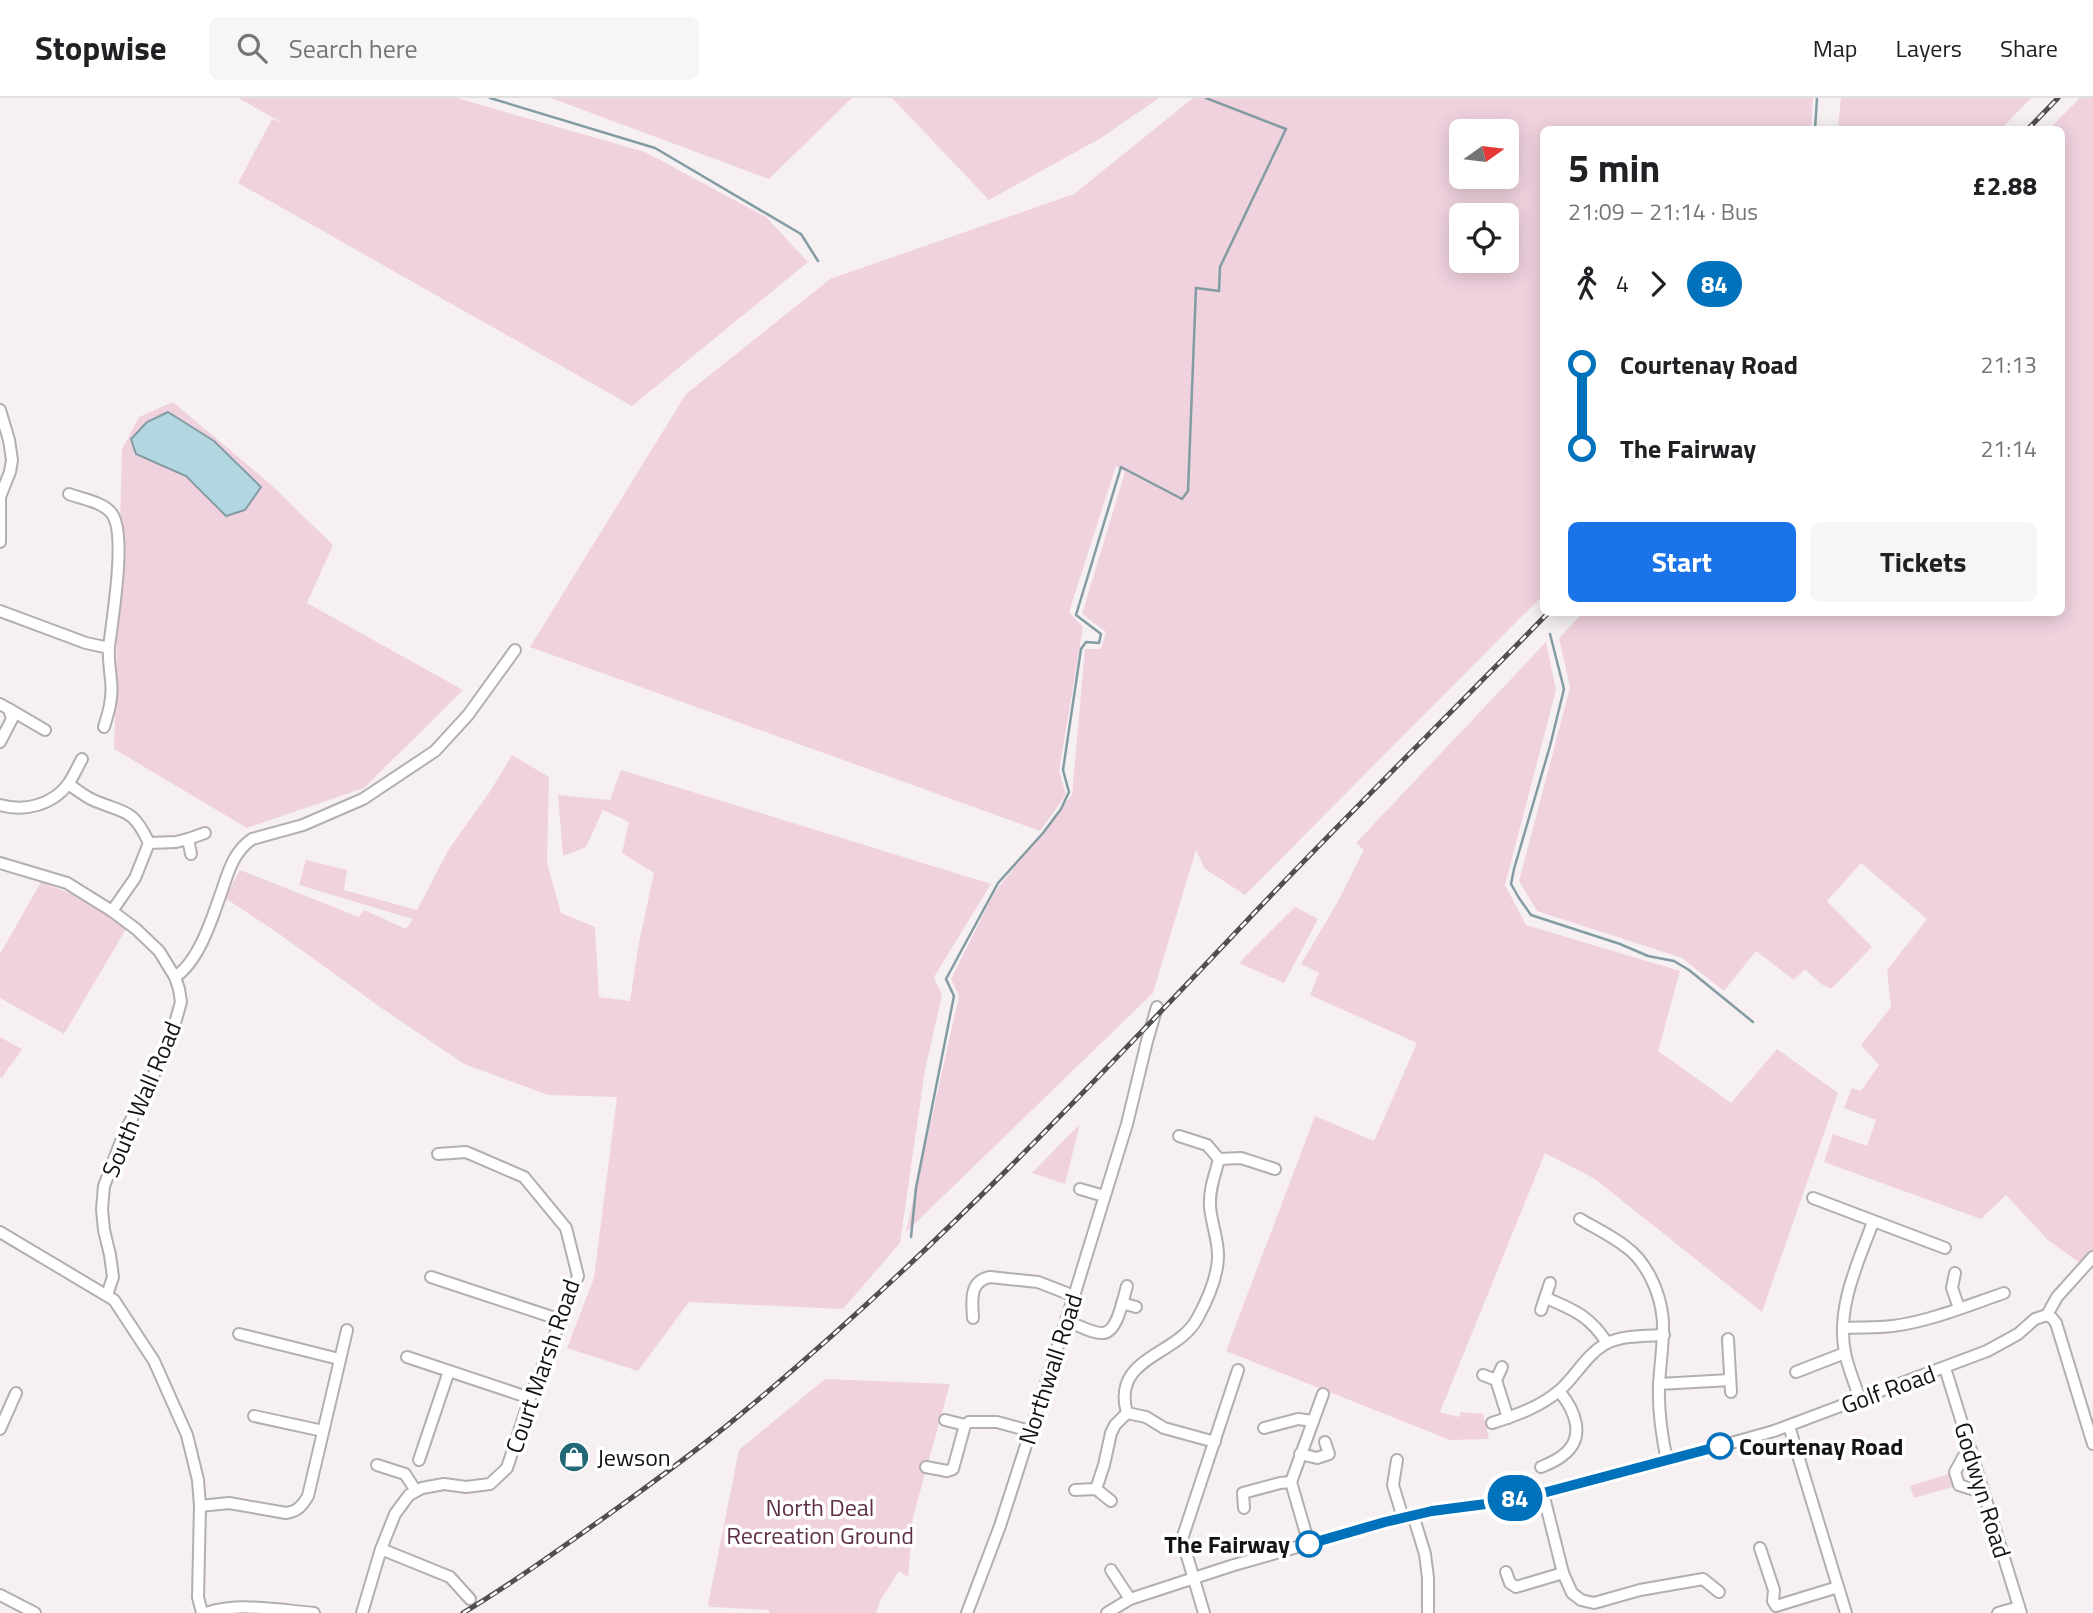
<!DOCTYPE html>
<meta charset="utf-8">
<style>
:root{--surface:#fff;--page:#f6f6f6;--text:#202124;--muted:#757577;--line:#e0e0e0;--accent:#1a73e8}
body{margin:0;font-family:"Titillium Web",sans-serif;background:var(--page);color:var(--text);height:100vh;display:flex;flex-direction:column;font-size:26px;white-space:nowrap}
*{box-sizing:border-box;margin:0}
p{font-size:23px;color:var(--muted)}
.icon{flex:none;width:38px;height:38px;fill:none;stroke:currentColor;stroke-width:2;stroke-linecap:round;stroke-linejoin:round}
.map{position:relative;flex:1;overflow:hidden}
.side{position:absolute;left:1540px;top:28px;width:525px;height:490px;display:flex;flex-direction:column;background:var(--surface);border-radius:10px;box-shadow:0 4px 18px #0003}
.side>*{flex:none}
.badge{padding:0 14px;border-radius:23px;font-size:24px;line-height:46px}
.needle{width:46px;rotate:76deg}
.buttons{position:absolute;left:1449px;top:21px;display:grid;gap:14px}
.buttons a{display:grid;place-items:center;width:70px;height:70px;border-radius:10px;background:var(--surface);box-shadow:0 4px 18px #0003;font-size:35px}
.map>.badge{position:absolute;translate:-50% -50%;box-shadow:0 0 0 4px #fff}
.legs{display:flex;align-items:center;gap:10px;height:77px;padding:0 28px;font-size:23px}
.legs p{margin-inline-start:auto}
.head{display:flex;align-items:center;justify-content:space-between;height:119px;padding:0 28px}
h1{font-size:38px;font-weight:700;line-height:52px}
.cta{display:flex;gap:14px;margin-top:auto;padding:14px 28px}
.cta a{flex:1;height:80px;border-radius:10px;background:var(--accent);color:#fff;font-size:28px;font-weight:700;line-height:80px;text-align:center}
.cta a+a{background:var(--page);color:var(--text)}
ul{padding:0 28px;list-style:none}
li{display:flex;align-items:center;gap:24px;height:84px;font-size:26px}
li i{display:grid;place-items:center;width:10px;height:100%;margin:0 9px;background:currentColor}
li i::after{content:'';width:18px;height:18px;margin:-9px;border:5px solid;border-radius:50%;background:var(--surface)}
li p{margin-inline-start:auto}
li:first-child i{background:linear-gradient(#0000 50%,currentColor 0)}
li:last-child i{background:linear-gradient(currentColor 50%,#0000 0)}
header{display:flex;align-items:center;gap:42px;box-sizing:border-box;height:98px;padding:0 35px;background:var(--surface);border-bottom:2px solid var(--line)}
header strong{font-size:33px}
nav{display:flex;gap:38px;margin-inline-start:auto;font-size:24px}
.search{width:490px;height:63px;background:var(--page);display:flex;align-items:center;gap:18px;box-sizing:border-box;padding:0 24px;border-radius:10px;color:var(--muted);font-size:26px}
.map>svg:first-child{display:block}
.green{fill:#f0d2df;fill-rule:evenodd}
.water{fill:#b2d7e1;stroke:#839ca3;stroke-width:2}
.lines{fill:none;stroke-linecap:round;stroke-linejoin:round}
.stream{stroke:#839ca3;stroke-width:2.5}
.minor-casing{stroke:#b3aeb0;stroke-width:14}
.minor{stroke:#fff;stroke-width:10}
.rail-casing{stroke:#514e4f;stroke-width:5}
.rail{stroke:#fff;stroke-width:2.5;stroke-dasharray:8;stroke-linecap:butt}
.line-1-casing{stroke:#fff;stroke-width:16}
.line-1{stroke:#0072bc;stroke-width:10}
.stop-1-dot{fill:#fff;stroke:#0072bc;stroke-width:3.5}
.labels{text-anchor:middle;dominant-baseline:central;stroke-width:7;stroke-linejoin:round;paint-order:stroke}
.street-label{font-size:24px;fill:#141213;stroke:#fff}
.stop-label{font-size:24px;font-weight:bold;fill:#141213;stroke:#fff;text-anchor:start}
.poi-label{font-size:24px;fill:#141213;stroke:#fff;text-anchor:start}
.park-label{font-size:24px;fill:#5e3148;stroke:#fff}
</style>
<header>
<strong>Stopwise</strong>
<div class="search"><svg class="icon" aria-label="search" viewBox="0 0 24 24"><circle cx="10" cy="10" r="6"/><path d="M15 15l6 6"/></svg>Search here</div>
<nav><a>Map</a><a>Layers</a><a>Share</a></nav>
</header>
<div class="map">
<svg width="2093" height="1515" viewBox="0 0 2093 1515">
<rect width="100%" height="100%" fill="#f6f0f3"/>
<g class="green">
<polygon points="238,0 457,0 645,54 766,119 808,164 632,308 238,85 272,21 283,25"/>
<polygon points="551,0 852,0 769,81"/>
<polygon points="892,0 1159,0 1101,40 989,102"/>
<path d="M1193,0H1813L1811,31L1544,32L1543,497L1245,797L1205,771L1196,752L1153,895L906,1134L959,898L951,881L994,795L1072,697L1085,551H1101L1106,534L1082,516L1125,374L1116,368L1069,514L1083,529L1059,673L1066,697L1040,733L530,549L686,296L830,181L1074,96ZM1461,33H1507V79H1461ZM1461,117H1507V163H1461Z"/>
<polygon points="1841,0 2031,0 2001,31 1838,31"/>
<polygon points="2080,0 2093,0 2093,1152 2081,1166 2048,1142 2006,1097 1981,1121 1824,1064 1833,1036 1867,1048 1876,1022 1844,1010 1852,990 1861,993 1879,967 1861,947 1891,909 1887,872 1927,821 1861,765 1827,803 1872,849 1831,891 1821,886 1805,871 1794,882 1756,853 1724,893 1682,860 1537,813 1519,783 1570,590 1559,540 1583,515 2062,514 2062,32 2049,31"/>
<polygon points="173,304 269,385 333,447 307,505 463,592 364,690 247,730 114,651 122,351 139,319"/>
<polygon points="1546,544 1556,592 1505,787 1526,827 1680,873 1658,953 1731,1005 1777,951 1838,995 1762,1214 1595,1081 1545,1055 1440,1314 1459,1319 1461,1314 1483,1316 1489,1341 1450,1342 1226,1253 1315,1018 1374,1043 1417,945 1310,897 1319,875 1301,866 1337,805 1364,752 1356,745"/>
<polygon points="512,657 549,679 547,765 561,815 595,829 599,899 630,903 639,844 654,775 622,755 629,724 603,712 586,749 563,758 558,697 610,702 621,672 991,786 934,879 942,897 925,972 900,1145 843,1211 689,1204 638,1273 567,1250 594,1180 617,999 548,997 464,966 380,909 278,835 225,800 240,772 359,819 364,812 406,831 413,821 299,787 306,762 347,772 344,792 417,812 449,751 491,692"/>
<polygon points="41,784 82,800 126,831 64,936 0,900 0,856"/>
<polygon points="1295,809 1318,821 1284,885 1239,865"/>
<path d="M0,939L22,951C16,962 9,967 3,979H0Z"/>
<polygon points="1080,1026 1065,1086 1032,1075"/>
<polygon points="825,1281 950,1286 913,1419 908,1479 899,1473 880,1503 876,1515 769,1515 769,1512 712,1509 708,1507 739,1352"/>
<polygon points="1955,1374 1959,1387 1914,1400 1910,1388"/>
</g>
<polygon class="water" points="168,314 214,343 261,389 245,412 226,418 186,378 136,356 131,341 147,324"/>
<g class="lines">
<g class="stream">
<polyline points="490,0 655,50 801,136 818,163"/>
<polyline points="1815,32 1817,0"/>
<polyline points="1550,536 1564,591 1550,648 1514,771 1511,786 1519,800 1531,817 1620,846 1648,858 1674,863 1689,872 1753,924"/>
<polyline points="911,1139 916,1090 954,898 946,881 998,785 1043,735 1061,711 1069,694 1063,672 1081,551 1086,544 1099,545 1101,536 1076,517 1121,369 1182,401 1188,393 1196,190 1219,193 1220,169 1286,31 1206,0"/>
</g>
<g class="minor-casing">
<g id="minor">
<polyline points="0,312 9,342 12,362 10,374 0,399 0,444"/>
<path d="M69,396C82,401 104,404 112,416C127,436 112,523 109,549C108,560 110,571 111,582C113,599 109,613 104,629"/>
<polyline points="0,513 86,545 109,550"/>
<polyline points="0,606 9,611 12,621 0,644"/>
<polyline points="9,611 45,632"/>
<path d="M68,686C76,691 84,698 93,702C125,716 132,709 149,745L135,780L112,813"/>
<path d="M0,707C25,714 53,707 69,685C74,677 78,668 82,661"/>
<polyline points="149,745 176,744 188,741"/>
<polyline points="191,756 188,741 205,735"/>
<polyline points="0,765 67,785 112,813 136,831 159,853 175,879 179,891 181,904 169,946 123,1038 104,1088 102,1111 104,1132 110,1157 113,1179 107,1197"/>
<path d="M175,879C198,864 211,824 220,798C228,776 232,755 252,741L303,727L363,701L435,653L468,617L515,552"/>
<polyline points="1219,1061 1241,1060 1275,1071"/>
<polyline points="1080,1091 1104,1098"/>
<polyline points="1813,1100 1945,1150"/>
<path d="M1580,1121C1595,1130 1612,1138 1626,1149C1636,1156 1644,1167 1650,1178C1671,1219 1661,1245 1659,1288C1658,1314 1662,1339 1667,1363"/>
<polyline points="0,1134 114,1202 154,1263 187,1337 198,1382 200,1408 198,1499 202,1515"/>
<polyline points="1955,1175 1952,1190 1959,1210"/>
<polyline points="431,1179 561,1222"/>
<path d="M1546,1200C1574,1212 1590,1218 1607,1245"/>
<polyline points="1122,1205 1136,1209"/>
<polyline points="1541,1212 1550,1185"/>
<polyline points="2047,1217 2052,1220 2056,1225 2093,1346"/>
<path d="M973,1220C972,1203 969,1183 990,1179L1038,1184L1074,1198"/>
<path d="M1066,1223C1077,1226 1092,1236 1103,1235C1118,1234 1123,1200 1127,1188"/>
<path d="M1843,1230C1859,1229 1876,1230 1893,1228C1931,1223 1969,1207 2004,1195"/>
<polyline points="239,1236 339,1261"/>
<polyline points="1728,1241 1731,1294"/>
<polyline points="407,1259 530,1300"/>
<polyline points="1945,1270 2021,1515"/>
<polyline points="1796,1274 1845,1255"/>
<polyline points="1483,1277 1496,1282 1508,1320"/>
<polyline points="1496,1282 1502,1269"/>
<polyline points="1659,1286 1730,1282"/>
<path d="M1860,1301C1855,1286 1848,1270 1845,1255C1836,1209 1858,1165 1873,1124"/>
<path d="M1127,1315C1111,1259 1177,1258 1197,1221C1207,1203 1217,1180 1218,1160C1219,1143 1211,1125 1210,1108C1209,1091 1215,1077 1219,1061L1207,1047L1179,1038"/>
<polyline points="254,1318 323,1333"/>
<polyline points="945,1322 965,1327"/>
<path d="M1492,1325C1517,1317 1540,1309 1560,1292C1576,1278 1586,1257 1605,1246C1622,1237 1645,1238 1664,1237"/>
<polyline points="1789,1328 1846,1515"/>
<polyline points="1264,1330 1298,1321 1313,1323"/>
<polyline points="0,1331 16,1295"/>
<polyline points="1971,1352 1966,1354 1955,1374 1959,1387 1978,1393 1983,1392"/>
<polyline points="1300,1356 1317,1360 1329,1356 1325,1344"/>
<polyline points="419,1362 449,1273"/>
<polyline points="1397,1362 1393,1387 1403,1420"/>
<polyline points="377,1367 405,1376 416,1393"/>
<polyline points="926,1369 947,1373 953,1371 965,1327 969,1324 997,1324 1030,1333"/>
<path d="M1541,1369C1548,1366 1556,1363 1562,1358C1587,1340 1575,1312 1559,1293"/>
<polyline points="1096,1391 1104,1367 1111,1335 1115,1327 1127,1315 1146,1319 1164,1330 1215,1344"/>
<polyline points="1075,1392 1096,1391 1111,1403"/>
<polyline points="1543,1395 1563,1475 1572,1495 1581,1502 1594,1505 1640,1492 1703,1481 1719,1494"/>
<path d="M200,1408L229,1405L286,1415C298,1413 302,1408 308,1398L347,1232"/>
<polyline points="1244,1410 1243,1395 1280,1385 1291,1384"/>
<polyline points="1413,1417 1425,1456 1428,1480 1428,1515"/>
<polyline points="1309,1446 1291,1384 1323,1296"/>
<polyline points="1760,1450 1774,1492 1773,1503 1776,1508 1838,1489"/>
<polyline points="381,1451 450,1479 470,1501"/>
<polyline points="1111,1472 1130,1501"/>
<polyline points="1506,1474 1510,1485 1516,1489 1563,1475"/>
<polyline points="0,1497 35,1515"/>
<path d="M206,1515C239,1504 279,1512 314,1515"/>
<polyline points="362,1515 381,1451 395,1416 409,1397 422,1390 444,1386 466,1389 490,1386 507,1370 530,1300 578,1178 566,1130 524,1079 466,1054 438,1056"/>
<polyline points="967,1515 1000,1428 1074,1198 1127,1026 1147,943 1157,909"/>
<polyline points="1107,1515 1130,1501 1234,1467 1385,1424 1432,1413 1486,1406 1543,1395 1667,1363 1774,1333 1987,1253 2018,1236 2035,1221 2047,1217 2057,1199 2093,1159"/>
<polyline points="1204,1515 1182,1441 1238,1272"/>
<polyline points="1998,1515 2019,1509"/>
</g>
</g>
<use href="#minor" class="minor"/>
<g class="rail-casing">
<g id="rail">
<polyline points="2027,32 2058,0"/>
<path d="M463,1515C512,1486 558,1452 605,1419C651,1386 698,1352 741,1316C927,1162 1092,987 1257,812C1353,711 1452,614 1549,514"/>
</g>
</g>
<use href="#rail" class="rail"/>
</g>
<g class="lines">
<g class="line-1-casing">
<polyline id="line-1" points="1309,1446 1385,1424 1432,1413 1486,1406 1543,1395 1720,1348"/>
</g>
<use href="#line-1" class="line-1"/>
</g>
<defs>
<g id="shop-disc" transform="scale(1.575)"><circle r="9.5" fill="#226877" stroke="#fff"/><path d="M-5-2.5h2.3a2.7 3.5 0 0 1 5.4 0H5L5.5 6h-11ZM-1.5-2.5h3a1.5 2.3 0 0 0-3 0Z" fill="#fff"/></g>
</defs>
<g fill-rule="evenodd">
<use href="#shop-disc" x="574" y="1359"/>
</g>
<g class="stop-1-dot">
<circle cx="1720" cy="1348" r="12"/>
<circle cx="1309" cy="1446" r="12"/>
</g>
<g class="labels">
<g class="street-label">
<text transform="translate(141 1001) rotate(-67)">South Wall Road</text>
<text transform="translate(542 1268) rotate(-71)">Court Marsh Road</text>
<text transform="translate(1050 1271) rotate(-72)">Northwall Road</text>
<text transform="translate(1888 1291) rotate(-20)">Golf Road</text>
<text transform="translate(1983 1392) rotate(73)">Godwyn Road</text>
</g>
<g class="stop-label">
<text x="1739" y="1348">Courtenay Road</text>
<text x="1290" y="1446" text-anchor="end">The Fairway</text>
</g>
<g class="poi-label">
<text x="597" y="1359">Jewson</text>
</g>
<g class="park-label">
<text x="820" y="1409">North Deal<tspan x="820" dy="28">Recreation Ground</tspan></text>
</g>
</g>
</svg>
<div class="buttons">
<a><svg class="needle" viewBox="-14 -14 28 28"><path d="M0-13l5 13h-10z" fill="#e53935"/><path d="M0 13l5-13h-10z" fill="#757577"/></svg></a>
<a><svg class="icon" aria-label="locate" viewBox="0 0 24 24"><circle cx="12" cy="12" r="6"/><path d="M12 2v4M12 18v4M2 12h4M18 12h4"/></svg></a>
</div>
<b class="badge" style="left:1515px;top:1400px;background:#0072bc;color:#fff">84</b>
<section class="side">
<div class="head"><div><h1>5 min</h1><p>21:09 – 21:14 · Bus</p></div><b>£2.88</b></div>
<div class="legs"><svg class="icon" aria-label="walk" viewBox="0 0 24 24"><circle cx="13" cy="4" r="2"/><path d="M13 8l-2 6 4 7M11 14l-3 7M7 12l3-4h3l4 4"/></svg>4<svg class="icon" aria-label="forward" viewBox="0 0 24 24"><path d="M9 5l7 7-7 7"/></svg><b class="badge" style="background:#0072bc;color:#fff">84</b></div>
<ul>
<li><i style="color:#0072bc"></i><b>Courtenay Road</b><p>21:13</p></li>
<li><i style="color:#0072bc"></i><b>The Fairway</b><p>21:14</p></li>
</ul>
<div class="cta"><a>Start</a><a>Tickets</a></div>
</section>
</div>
